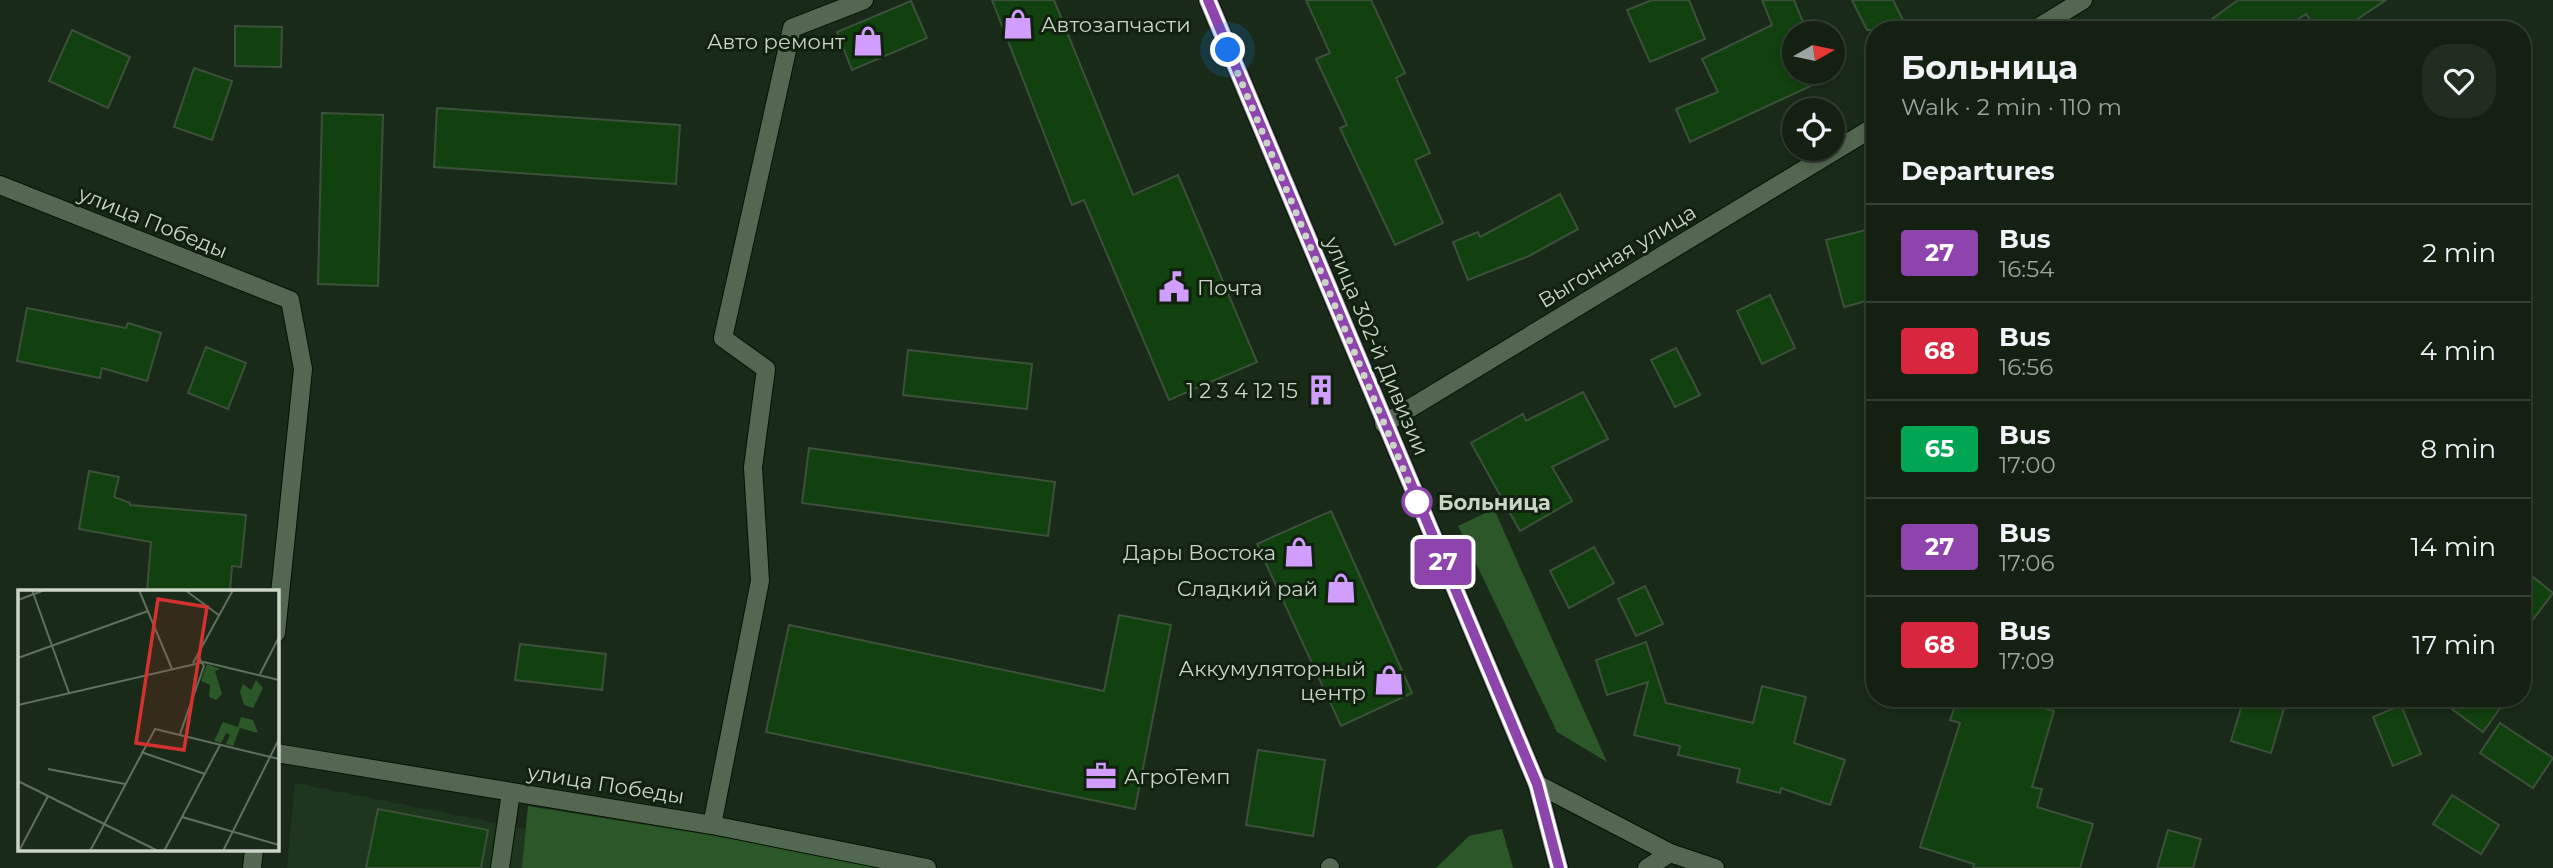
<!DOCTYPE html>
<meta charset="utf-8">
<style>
:root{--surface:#132012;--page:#202d20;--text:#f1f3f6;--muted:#9da39f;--line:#323e32}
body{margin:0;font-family:Montserrat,sans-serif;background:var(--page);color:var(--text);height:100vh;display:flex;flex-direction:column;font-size:26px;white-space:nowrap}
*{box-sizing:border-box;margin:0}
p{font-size:23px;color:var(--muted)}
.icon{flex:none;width:38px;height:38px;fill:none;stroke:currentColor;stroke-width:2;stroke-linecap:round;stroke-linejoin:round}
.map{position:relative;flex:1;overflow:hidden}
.drawer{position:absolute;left:1866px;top:21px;width:665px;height:686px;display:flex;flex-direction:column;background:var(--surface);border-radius:28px;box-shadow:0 4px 10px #0003,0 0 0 2px var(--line)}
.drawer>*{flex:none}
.badge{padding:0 14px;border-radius:5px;font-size:24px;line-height:46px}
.needle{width:46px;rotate:81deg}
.buttons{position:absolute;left:1782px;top:21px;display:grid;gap:14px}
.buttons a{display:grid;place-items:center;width:63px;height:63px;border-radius:50%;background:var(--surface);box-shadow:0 4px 10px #0003,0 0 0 2px var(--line);font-size:35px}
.you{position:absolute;width:35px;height:35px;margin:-18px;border:5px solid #fff;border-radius:50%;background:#1a73e8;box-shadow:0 0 0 10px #1a73e833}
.map>.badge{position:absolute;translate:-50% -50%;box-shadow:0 0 0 4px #fff}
h2{padding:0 35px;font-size:26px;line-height:63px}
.round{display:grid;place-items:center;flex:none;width:74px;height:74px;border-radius:28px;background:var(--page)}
.headline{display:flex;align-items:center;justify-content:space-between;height:119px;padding:0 35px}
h1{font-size:33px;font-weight:700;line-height:52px}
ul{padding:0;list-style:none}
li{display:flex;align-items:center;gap:21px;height:98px;padding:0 35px;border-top:2px solid var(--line)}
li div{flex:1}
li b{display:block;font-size:26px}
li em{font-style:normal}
li .badge{min-width:77px;font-weight:700;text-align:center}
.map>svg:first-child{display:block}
.built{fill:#1f361e}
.green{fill:#2c5729}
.building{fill:#11410e;stroke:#3d503b;stroke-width:2}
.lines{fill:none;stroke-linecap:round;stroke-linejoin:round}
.minor-casing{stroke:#041303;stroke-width:20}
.major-casing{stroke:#041303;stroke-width:20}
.minor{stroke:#546851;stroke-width:18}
.major{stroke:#9e8db3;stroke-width:18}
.line-casing{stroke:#fff;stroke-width:16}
.line{stroke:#8e44ad;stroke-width:10}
.walk{stroke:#cad5c8;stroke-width:7;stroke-dasharray:0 12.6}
.stop-dot{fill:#fff;stroke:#8e44ad;stroke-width:3.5}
.labels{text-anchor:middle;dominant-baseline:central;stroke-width:6;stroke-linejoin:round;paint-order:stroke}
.poi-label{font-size:21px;fill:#cad5c8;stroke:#10210e;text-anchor:end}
.street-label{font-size:21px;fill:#cad5c8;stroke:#10210e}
.stop-label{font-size:21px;font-weight:bold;fill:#cad5c8;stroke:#10210e;text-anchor:start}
.inset-road{fill:none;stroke:#606f5e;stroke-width:2}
.view{fill:#d53130;fill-opacity:0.15;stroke:#d53130;stroke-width:3.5}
.inset-edge{fill:none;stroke:#cad5c8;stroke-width:3.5}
</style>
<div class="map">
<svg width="2553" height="868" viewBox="0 0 2553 868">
<rect width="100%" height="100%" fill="#192b18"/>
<polygon class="built" points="295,783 723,868 287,868"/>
<g class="green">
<polygon points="1494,509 1607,762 1557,732 1458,526"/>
<polygon points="528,806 916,868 522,868"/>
<polygon points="1502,829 1513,868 1436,868 1469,836"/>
</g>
<g class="building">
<polygon points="992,0 1054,0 1133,195 1178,175 1257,362 1169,400 1084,200 1072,205"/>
<polygon points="1306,0 1371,0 1405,73 1396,78 1430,153 1415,160 1443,223 1395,245 1340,128 1347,125 1316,59 1330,53"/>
<polygon points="1652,0 1689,0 1705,39 1650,62 1627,10"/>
<polygon points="1762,0 1794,0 1805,27 1809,25 1813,33 1794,33 1794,72 1832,72 1834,75 1690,142 1676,109 1718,92 1702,59 1772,25"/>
<polygon points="1852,0 1893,0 1908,30 1867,30"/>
<polygon points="2238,0 2386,0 2341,30 2317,30 2306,14 2282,30 2197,30"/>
<polygon points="911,1 927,38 852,70 837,32"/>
<polygon points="235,26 282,27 281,67 235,66"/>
<polygon points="72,30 130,57 108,108 49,81"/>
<polygon points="194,68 232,81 212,140 174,127"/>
<polygon points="437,108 680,125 676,184 434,167"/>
<polygon points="322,113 383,115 378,286 318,284"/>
<polygon points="1560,194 1578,229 1529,256 1468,280 1453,242 1478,232 1480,237"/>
<polygon points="1874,228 1874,299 1844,307 1826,240"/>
<polygon points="1770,295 1795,348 1762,364 1737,311"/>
<polygon points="27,308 126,328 128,323 161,333 147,381 102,368 100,378 17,361"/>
<polygon points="206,347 246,363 228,409 188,393"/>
<polygon points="1676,348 1700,395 1675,407 1651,360"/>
<polygon points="908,350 1032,364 1027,409 903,395"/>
<polygon points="1583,392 1608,439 1552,467 1572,501 1520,531 1471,443 1523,414 1526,421"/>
<polygon points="809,448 1055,482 1048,536 802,503"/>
<polygon points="89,471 119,477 114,497 130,503 130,505 246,515 241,567 232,566 230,592 147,592 151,542 79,529"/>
<polygon points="1331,511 1412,693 1341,726 1257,544"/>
<polygon points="1594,547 1614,583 1569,608 1550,571"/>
<polygon points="2522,568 2553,593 2522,634"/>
<polygon points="1645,586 1663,624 1636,636 1618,599"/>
<polygon points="1119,615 1171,625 1135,809 766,732 789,625 1104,691"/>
<polygon points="1646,642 1666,703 1753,723 1762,686 1806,697 1794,743 1845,760 1830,805 1781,788 1780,793 1737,782 1740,769 1678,755 1680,746 1634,735 1648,682 1607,695 1596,660"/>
<polygon points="520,644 606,654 602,690 515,680"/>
<polygon points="1958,698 2011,698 2054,711 2032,787 2042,789 2037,807 2093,824 2080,868 1973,868 1974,864 1920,847 1960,723 1950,720"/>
<polygon points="2244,698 2287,698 2271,753 2231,741"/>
<polygon points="2437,698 2489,698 2501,707 2483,732"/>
<polygon points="2401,705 2421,754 2393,766 2373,717"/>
<polygon points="2500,723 2553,758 2533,788 2480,753"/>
<polygon points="1258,750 1325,760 1313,836 1246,825"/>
<polygon points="2452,795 2499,825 2481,854 2433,824"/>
<polygon points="378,809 488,830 481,868 366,868"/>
<polygon points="2168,830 2201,839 2193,868 2157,868"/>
</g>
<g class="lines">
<g class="minor-casing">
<g id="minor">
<polyline points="2034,30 2083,0"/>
<polyline points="0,185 290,300 303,369 276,633"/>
<polyline points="1384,424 1874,127"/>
<polyline points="276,753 712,825 927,868"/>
<polyline points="1537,784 1670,853 1715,868"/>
<polyline points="712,825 760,581 753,467 766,369 723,338 792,28 864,0"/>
<polyline points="252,868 254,849"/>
<polyline points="500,868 511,792"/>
<polyline points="1330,868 1330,867"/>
<polyline points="1647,868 1670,853"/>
</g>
</g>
<g class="major-casing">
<polyline id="major" points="1208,0 1537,784 1559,868"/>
</g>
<use href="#minor" class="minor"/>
<use href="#major" class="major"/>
</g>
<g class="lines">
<g class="line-casing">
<polyline id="line" points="1208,0 1537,784 1559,868"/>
</g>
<use href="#line" class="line"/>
<polyline class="walk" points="1228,50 1417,502"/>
</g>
<defs>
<g id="shop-bare" transform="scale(2.415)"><path d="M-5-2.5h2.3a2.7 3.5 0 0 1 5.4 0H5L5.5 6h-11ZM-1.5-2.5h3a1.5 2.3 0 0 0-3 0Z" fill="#d19dfe" stroke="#10210e" stroke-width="2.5" paint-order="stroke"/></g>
<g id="civic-bare" transform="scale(2.415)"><path d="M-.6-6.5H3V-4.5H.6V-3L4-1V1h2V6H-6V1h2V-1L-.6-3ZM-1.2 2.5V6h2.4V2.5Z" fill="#d19dfe" stroke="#10210e" stroke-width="2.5" paint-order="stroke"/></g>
<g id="building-bare" transform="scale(2.415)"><path d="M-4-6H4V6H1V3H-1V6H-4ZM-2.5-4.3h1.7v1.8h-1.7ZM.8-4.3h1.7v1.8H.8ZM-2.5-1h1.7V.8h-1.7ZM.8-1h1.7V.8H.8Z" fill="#d19dfe" stroke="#10210e" stroke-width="2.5" paint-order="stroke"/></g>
<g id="office-bare" transform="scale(2.415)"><path d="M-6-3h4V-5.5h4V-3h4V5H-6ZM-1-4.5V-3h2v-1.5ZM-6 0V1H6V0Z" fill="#d19dfe" stroke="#10210e" stroke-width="2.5" paint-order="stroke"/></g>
</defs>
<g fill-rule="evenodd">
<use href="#shop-bare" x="1018" y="24"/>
<use href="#shop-bare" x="868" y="41"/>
<use href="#civic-bare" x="1174" y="287"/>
<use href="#building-bare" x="1321" y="390"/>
<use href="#shop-bare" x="1299" y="552"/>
<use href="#shop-bare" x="1341" y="588"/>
<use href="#shop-bare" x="1389" y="680"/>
<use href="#office-bare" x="1101" y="776"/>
</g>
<circle class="stop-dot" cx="1417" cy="502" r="14"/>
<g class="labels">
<g class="poi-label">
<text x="1041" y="24" text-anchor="start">Автозапчасти</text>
<text x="845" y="41">Авто ремонт</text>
<text x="1197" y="287" text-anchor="start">Почта</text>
<text x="1298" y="390">1 2 3 4 12 15</text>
<text x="1276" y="552">Дары Востока</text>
<text x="1318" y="588">Сладкий рай</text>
<text x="1366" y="668">Аккумуляторный<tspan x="1366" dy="24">центр</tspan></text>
<text x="1124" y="776" text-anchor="start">АгроТемп</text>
</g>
<g class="street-label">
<text transform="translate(153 222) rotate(22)">улица Победы</text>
<text transform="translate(1617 256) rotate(-31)">Выгонная улица</text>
<text transform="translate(1377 346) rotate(67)">улица 302-й Дивизии</text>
<text transform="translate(606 784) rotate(9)">улица Победы</text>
</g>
<g class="stop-label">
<text x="1438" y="502">Больница</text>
</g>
</g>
<g transform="translate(18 590)">
<rect width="261" height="261" fill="#192b18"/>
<path d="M189,74L202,79L197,81L204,104L198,110L191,107L192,95L183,91ZM238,90L245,98L235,118L226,115L222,102L225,94L233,100ZM223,127L235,130L240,143L222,138L215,156L208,154L212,145L208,143L203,153L196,151L205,132L220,137Z" fill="#2c5729"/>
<path class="inset-road" d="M14,0L51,103M121,0L154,79M167,0L202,26M0,10L27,0M0,68L130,21M175,73L215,0M242,84L261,47M0,115L186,72L261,90M162,144L186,76L180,66M123,162L187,184M30,179L107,194M0,191L140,261M164,227L261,255M1,261L30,206M72,261L137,139L261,169M146,261L202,155M205,261L261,149"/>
<path class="view" d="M140,9L189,17L166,160L118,153Z"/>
<rect width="261" height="261" class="inset-edge"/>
</g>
</svg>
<div class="buttons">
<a><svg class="needle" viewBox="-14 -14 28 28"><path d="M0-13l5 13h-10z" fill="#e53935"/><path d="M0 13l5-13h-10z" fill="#9da39f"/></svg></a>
<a><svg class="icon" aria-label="locate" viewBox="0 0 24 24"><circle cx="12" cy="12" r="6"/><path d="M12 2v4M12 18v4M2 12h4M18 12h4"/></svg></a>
</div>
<div class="you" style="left:1228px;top:50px"></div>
<b class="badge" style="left:1443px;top:562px;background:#8e44ad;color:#fff">27</b>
<section class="drawer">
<div class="headline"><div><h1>Больница</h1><p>Walk · 2 min · 110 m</p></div><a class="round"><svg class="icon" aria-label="heart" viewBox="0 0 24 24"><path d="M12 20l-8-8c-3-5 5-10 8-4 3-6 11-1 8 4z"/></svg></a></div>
<h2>Departures</h2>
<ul>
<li><span class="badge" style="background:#8e44ad;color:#fff">27</span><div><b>Bus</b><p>16:54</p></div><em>2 min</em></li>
<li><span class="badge" style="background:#d7263d;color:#fff">68</span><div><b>Bus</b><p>16:56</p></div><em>4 min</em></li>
<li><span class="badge" style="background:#00a651;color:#fff">65</span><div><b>Bus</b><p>17:00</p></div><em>8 min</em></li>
<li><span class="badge" style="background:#8e44ad;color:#fff">27</span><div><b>Bus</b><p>17:06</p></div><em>14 min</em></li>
<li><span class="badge" style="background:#d7263d;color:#fff">68</span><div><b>Bus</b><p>17:09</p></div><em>17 min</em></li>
</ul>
</section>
</div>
